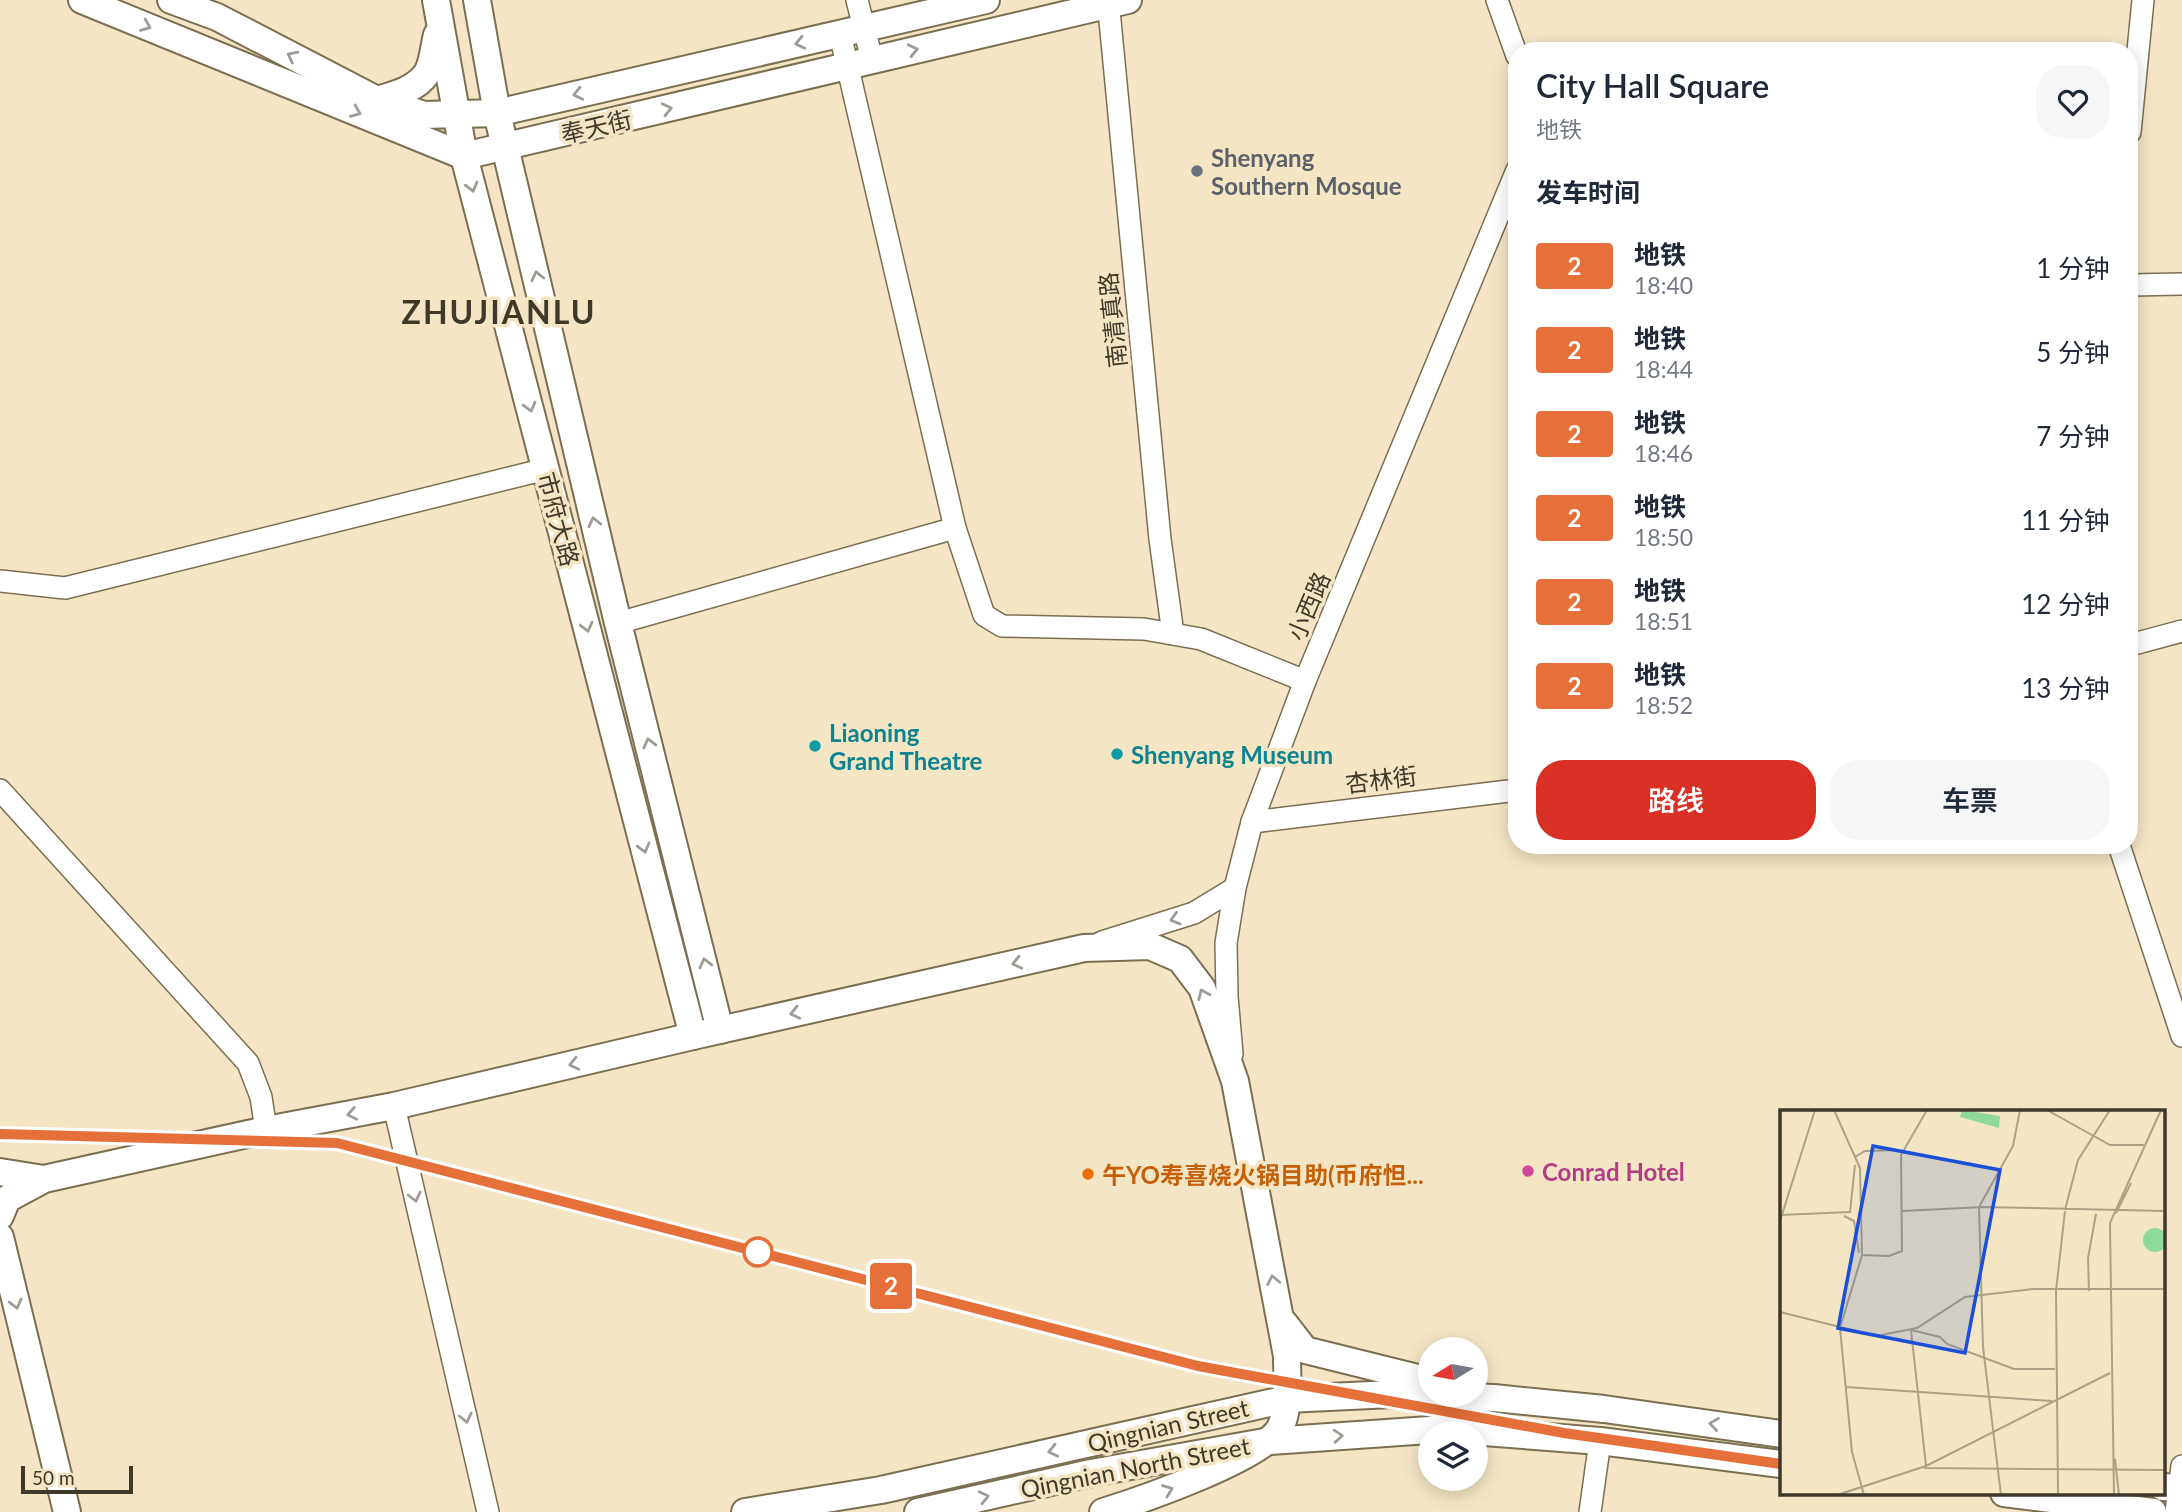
<!DOCTYPE html>
<html lang="zh">
<meta charset="utf-8">
<style>
:root{--surface:#fff;--page:#f6f6f7;--text:#1f2937;--muted:#747a83;--accent:#d93025}
body{margin:0;font-family:Lato,"Noto Sans SC",sans-serif;background:var(--page);color:var(--text);height:100vh;display:flex;flex-direction:column;font-size:26px;white-space:nowrap}
*{box-sizing:border-box;margin:0}
p{font-size:23px;color:var(--muted)}
.icon{flex:none;width:38px;height:38px;fill:none;stroke:currentColor;stroke-width:2;stroke-linecap:round;stroke-linejoin:round}
.map{position:relative;flex:1;overflow:hidden}
.drawer{position:absolute;left:1508px;top:42px;width:630px;height:812px;display:flex;flex-direction:column;background:var(--surface);border-radius:28px;box-shadow:0 4px 18px #0003}
.drawer>*{flex:none}
.badge{padding:0 14px;border-radius:5px;font-size:24px;line-height:46px}
.needle{width:46px;rotate:259deg}
.tools{position:absolute;left:1418px;top:1337px;display:grid;gap:14px}
.tools a{display:grid;place-items:center;width:70px;height:70px;border-radius:50%;background:var(--surface);box-shadow:0 4px 18px #0003;font-size:35px}
.scale{position:absolute;left:21px;bottom:18px;width:112px;box-sizing:border-box;padding-left:7px;border:4px solid #3e392b;border-top:0;font-size:19px;line-height:24px;white-space:nowrap;color:#3e392b;-webkit-text-stroke:5px #f4e6c5;paint-order:stroke}
.map>.badge{position:absolute;translate:-50% -50%;box-shadow:0 0 0 4px #fff}
h2{padding:0 28px;font-size:26px;line-height:63px}
.round{display:grid;place-items:center;flex:none;width:74px;height:74px;border-radius:28px;background:var(--page)}
.headline{display:flex;align-items:center;justify-content:space-between;height:119px;padding:0 28px}
h1{font-size:33px;font-weight:600;line-height:52px}
.action{display:flex;gap:14px;margin-top:auto;padding:14px 28px}
.action a{flex:1;height:80px;border-radius:28px;background:var(--accent);color:#fff;font-size:28px;font-weight:600;line-height:80px;text-align:center}
.action a+a{background:var(--page);color:var(--text)}
ul{padding:0;list-style:none}
li{display:flex;align-items:center;gap:21px;height:84px;padding:0 28px}
li div{flex:1}
li b{display:block;font-size:26px}
li em{font-style:normal}
li .badge{min-width:77px;font-weight:700;text-align:center}
.map>svg:first-child{display:block}
.lines{fill:none;stroke-linecap:round;stroke-linejoin:round}
.minor-casing{stroke:#7b6f52;stroke-width:24}
.major-casing{stroke:#7b6f52;stroke-width:30}
.minor{stroke:#fff;stroke-width:21}
.major{stroke:#fff;stroke-width:26}
.oneway{stroke:#9e9c95}
.line-casing{stroke:#fff;stroke-width:16}
.line{stroke:#e5703a;stroke-width:10}
.worship-dot{fill:#6b7280;stroke:#f4e6c5;stroke-width:2.5}
.culture-dot{fill:#0f9aa8;stroke:#f4e6c5;stroke-width:2.5}
.hotel-dot{fill:#d1479c;stroke:#f4e6c5;stroke-width:2.5}
.food-dot{fill:#e8710a;stroke:#f4e6c5;stroke-width:2.5}
.stop-dot{fill:#fff;stroke:#e5703a;stroke-width:3.5}
.labels{text-anchor:middle;dominant-baseline:central;stroke-width:7;stroke-linejoin:round;paint-order:stroke}
.street-label{font-size:24px;fill:#3e392b;stroke:#f4e6c5}
.worship-label{font-size:24px;font-weight:bold;fill:#5b616d;stroke:#f4e6c5;text-anchor:start}
.culture-label{font-size:24px;font-weight:bold;fill:#0d838f;stroke:#f4e6c5;text-anchor:start}
.hotel-label{font-size:24px;font-weight:bold;fill:#b23c85;stroke:#f4e6c5;text-anchor:start}
.food-label{font-size:24px;font-weight:bold;fill:#c56008;stroke:#f4e6c5;text-anchor:start}
.district-label{font-size:32px;font-weight:bold;letter-spacing:2px;fill:#3e392b;stroke:#f4e6c5}
.inset-road{fill:none;stroke:#aba187;stroke-width:2}
.view{fill:#1d4ed8;fill-opacity:0.15;stroke:#1d4ed8;stroke-width:3.5}
.inset-edge{fill:none;stroke:#3e392b;stroke-width:3.5}
</style>
<div class="map">
<svg width="2182" height="1512" viewBox="0 0 2182 1512">
<rect width="100%" height="100%" fill="#f4e6c5"/>
<g class="lines">
<g class="minor-casing">
<g id="minor">
<polyline points="857,0 872,60"/>
<polyline points="1108,0 1160,539 1173,634"/>
<polyline points="1497,0 1517,56"/>
<polyline points="840,34 955,528 984,615 1002,626 1144,629 1201,639 1305,681"/>
<polyline points="2130,132 2143,0"/>
<polyline points="2130,285 2182,284"/>
<polyline points="0,581 65,588 546,469"/>
<polyline points="618,623 955,528"/>
<polyline points="2130,645 2182,631"/>
<polyline points="0,790 248,1063 261,1097 266,1130"/>
<polyline points="1252,822 1517,790"/>
<polyline points="2119,845 2182,1036"/>
<polyline points="1102,942 1194,913 1235,888"/>
<polyline points="1232,1054 1227,996 1226,943 1235,888 1252,822 1305,681 1517,170"/>
<polyline points="394,1106 488,1512"/>
<polyline points="1590,1512 1600,1441"/>
<polyline points="2176,1512 2182,1466"/>
</g>
</g>
<g class="major-casing">
<g id="major">
<polyline points="82,0 464,156 1128,0"/>
<polyline points="171,0 217,17 377,100 424,115 497,113 986,0"/>
<polyline points="436,0 464,156 693,1036"/>
<polyline points="477,0 497,113 618,623 720,1030"/>
<path d="M377,100C394,95 417,89 427,73C433,63 434,46 437,35"/>
<polyline points="0,1172 44,1179"/>
<path d="M0,1216L7,1199L44,1179L266,1130L394,1106L693,1036L1084,948L1150,946L1180,959L1202,988L1235,1081L1287,1356C1287,1378 1290,1405 1281,1426C1268,1457 1138,1501 1103,1512"/>
<polyline points="0,1237 67,1512"/>
<polyline points="1284,1323 1305,1350 1430,1381"/>
<polyline points="2163,1487 2182,1488"/>
<polyline points="2004,1493 2153,1512"/>
<polyline points="745,1512 881,1490 1287,1399 1392,1394 1494,1398 1604,1409 1781,1434"/>
<polyline points="918,1512 1091,1473 1270,1441 1444,1429 1600,1441 1781,1464"/>
</g>
</g>
<use href="#minor" class="minor"/>
<use href="#major" class="major"/>
</g>
<defs><path id="oneway-chevron" d="M-2-3.5L2.5 0L-2 3.5" fill="none" stroke-width="1.6" stroke-linecap="round" stroke-linejoin="round" transform="scale(1.75)"/></defs>
<g class="oneway">
<use href="#oneway-chevron" transform="translate(146 26) rotate(22)"/>
<use href="#oneway-chevron" transform="translate(800 43) rotate(167)"/>
<use href="#oneway-chevron" transform="translate(913 50) rotate(-13)"/>
<use href="#oneway-chevron" transform="translate(292 56) rotate(-153)"/>
<use href="#oneway-chevron" transform="translate(578 94) rotate(167)"/>
<use href="#oneway-chevron" transform="translate(667 109) rotate(-13)"/>
<use href="#oneway-chevron" transform="translate(356 112) rotate(22)"/>
<use href="#oneway-chevron" transform="translate(472 187) rotate(75)"/>
<use href="#oneway-chevron" transform="translate(537 276) rotate(-103)"/>
<use href="#oneway-chevron" transform="translate(530 407) rotate(75)"/>
<use href="#oneway-chevron" transform="translate(594 522) rotate(-103)"/>
<use href="#oneway-chevron" transform="translate(587 627) rotate(76)"/>
<use href="#oneway-chevron" transform="translate(649 743) rotate(-104)"/>
<use href="#oneway-chevron" transform="translate(644 848) rotate(75)"/>
<use href="#oneway-chevron" transform="translate(1175 919) rotate(164)"/>
<use href="#oneway-chevron" transform="translate(705 963) rotate(-104)"/>
<use href="#oneway-chevron" transform="translate(1017 963) rotate(167)"/>
<use href="#oneway-chevron" transform="translate(1203 994) rotate(-114)"/>
<use href="#oneway-chevron" transform="translate(795 1013) rotate(167)"/>
<use href="#oneway-chevron" transform="translate(574 1064) rotate(167)"/>
<use href="#oneway-chevron" transform="translate(352 1114) rotate(169)"/>
<use href="#oneway-chevron" transform="translate(415 1197) rotate(77)"/>
<use href="#oneway-chevron" transform="translate(1273 1280) rotate(-101)"/>
<use href="#oneway-chevron" transform="translate(16 1304) rotate(76)"/>
<use href="#oneway-chevron" transform="translate(466 1418) rotate(77)"/>
<use href="#oneway-chevron" transform="translate(1714 1424) rotate(-172)"/>
<use href="#oneway-chevron" transform="translate(1338 1436) rotate(-4)"/>
<use href="#oneway-chevron" transform="translate(1053 1451) rotate(167)"/>
<use href="#oneway-chevron" transform="translate(1168 1490) rotate(-21)"/>
<use href="#oneway-chevron" transform="translate(984 1497) rotate(-13)"/>
</g>
<g class="lines">
<g class="line-casing">
<polyline id="line" points="0,1134 337,1143 1198,1366 1564,1433 1781,1464"/>
</g>
<use href="#line" class="line"/>
</g>
<circle class="worship-dot" cx="1197" cy="171" r="7"/>
<g class="culture-dot">
<circle cx="815" cy="746" r="7"/>
<circle cx="1117" cy="754" r="7"/>
</g>
<circle class="hotel-dot" cx="1528" cy="1171" r="7"/>
<circle class="food-dot" cx="1088" cy="1174" r="7"/>
<circle class="stop-dot" cx="758" cy="1252" r="14"/>
<g class="labels">
<g class="street-label">
<text transform="translate(596 126) rotate(-13)">奉天街</text>
<text transform="translate(1112 320) rotate(-96)">南清真路</text>
<text transform="translate(559 519) rotate(75)">市府大路</text>
<text transform="translate(1308 606) rotate(-67)">小西路</text>
<text transform="translate(1381 779) rotate(-7)">杏林街</text>
<text transform="translate(1168 1425) rotate(-13)">Qingnian Street</text>
<text transform="translate(1135 1467) rotate(-11)">Qingnian North Street</text>
</g>
<g class="worship-label">
<text x="1211" y="157">Shenyang<tspan x="1211" dy="28">Southern Mosque</tspan></text>
</g>
<g class="culture-label">
<text x="829" y="732">Liaoning<tspan x="829" dy="28">Grand Theatre</tspan></text>
<text x="1131" y="754">Shenyang Museum</text>
</g>
<g class="hotel-label">
<text x="1542" y="1171">Conrad Hotel</text>
</g>
<g class="food-label">
<text x="1102" y="1174">午YO寿喜烧火锅目助(币府怛...</text>
</g>
<g class="district-label">
<text x="499" y="311">ZHUJIANLU</text>
</g>
</g>
<g transform="translate(1780 1110)">
<rect width="385" height="385" fill="#f4e6c5"/>
<path d="M182,0L220,6L219,18L180,7ZM363 130a12 12 0 1 1 24 0a12 12 0 1 1-24 0Z" fill="#8fd99e"/>
<path class="inset-road" d="M54,0L80,58L82,145L60,218L72,342L84,385M267,0L330,35H364M75,47L85,41L118,40M285,100L298,50L330,0M122,101L203,97L385,101M336,103L351,73M0,105L70,102L75,55M64,106L74,111L79,143M0,111L35,0M81,145L109,146L122,141L121,45L147,0M309,181L308,148L316,104M0,202L96,226L137,218L185,187L253,179H385M66,277L272,291M335,349L339,385M146,356L131,220L160,227L167,234L234,259H275M144,358L385,360M57,385L146,356L330,263M221,385L203,237L199,97L233,36L240,0M278,385L276,181L285,101M334,385L330,113L381,0"/>
<path class="view" d="M93,36L220,60L185,243L58,218Z"/>
<rect width="385" height="385" class="inset-edge"/>
</g>
</svg>
<div class="tools">
<a><svg class="needle" viewBox="-14 -14 28 28"><path d="M0-13l5 13h-10z" fill="#e53935"/><path d="M0 13l5-13h-10z" fill="#747a83"/></svg></a>
<a><svg class="icon" aria-label="layers" viewBox="0 0 24 24"><path d="M12 4l9 5-9 5-9-5zM3 14l9 5 9-5"/></svg></a>
</div>
<div class="scale">50 m</div>
<b class="badge" style="left:891px;top:1286px;background:#e5703a;color:#fff">2</b>
<section class="drawer">
<div class="headline"><div><h1>City Hall Square</h1><p>地铁</p></div><a class="round"><svg class="icon" aria-label="heart" viewBox="0 0 24 24"><path d="M12 20l-8-8c-3-5 5-10 8-4 3-6 11-1 8 4z"/></svg></a></div>
<h2>发车时间</h2>
<ul>
<li><span class="badge" style="background:#e5703a;color:#fff">2</span><div><b>地铁</b><p>18:40</p></div><em>1 分钟</em></li>
<li><span class="badge" style="background:#e5703a;color:#fff">2</span><div><b>地铁</b><p>18:44</p></div><em>5 分钟</em></li>
<li><span class="badge" style="background:#e5703a;color:#fff">2</span><div><b>地铁</b><p>18:46</p></div><em>7 分钟</em></li>
<li><span class="badge" style="background:#e5703a;color:#fff">2</span><div><b>地铁</b><p>18:50</p></div><em>11 分钟</em></li>
<li><span class="badge" style="background:#e5703a;color:#fff">2</span><div><b>地铁</b><p>18:51</p></div><em>12 分钟</em></li>
<li><span class="badge" style="background:#e5703a;color:#fff">2</span><div><b>地铁</b><p>18:52</p></div><em>13 分钟</em></li>
</ul>
<div class="action"><a>路线</a><a>车票</a></div>
</section>
</div>
